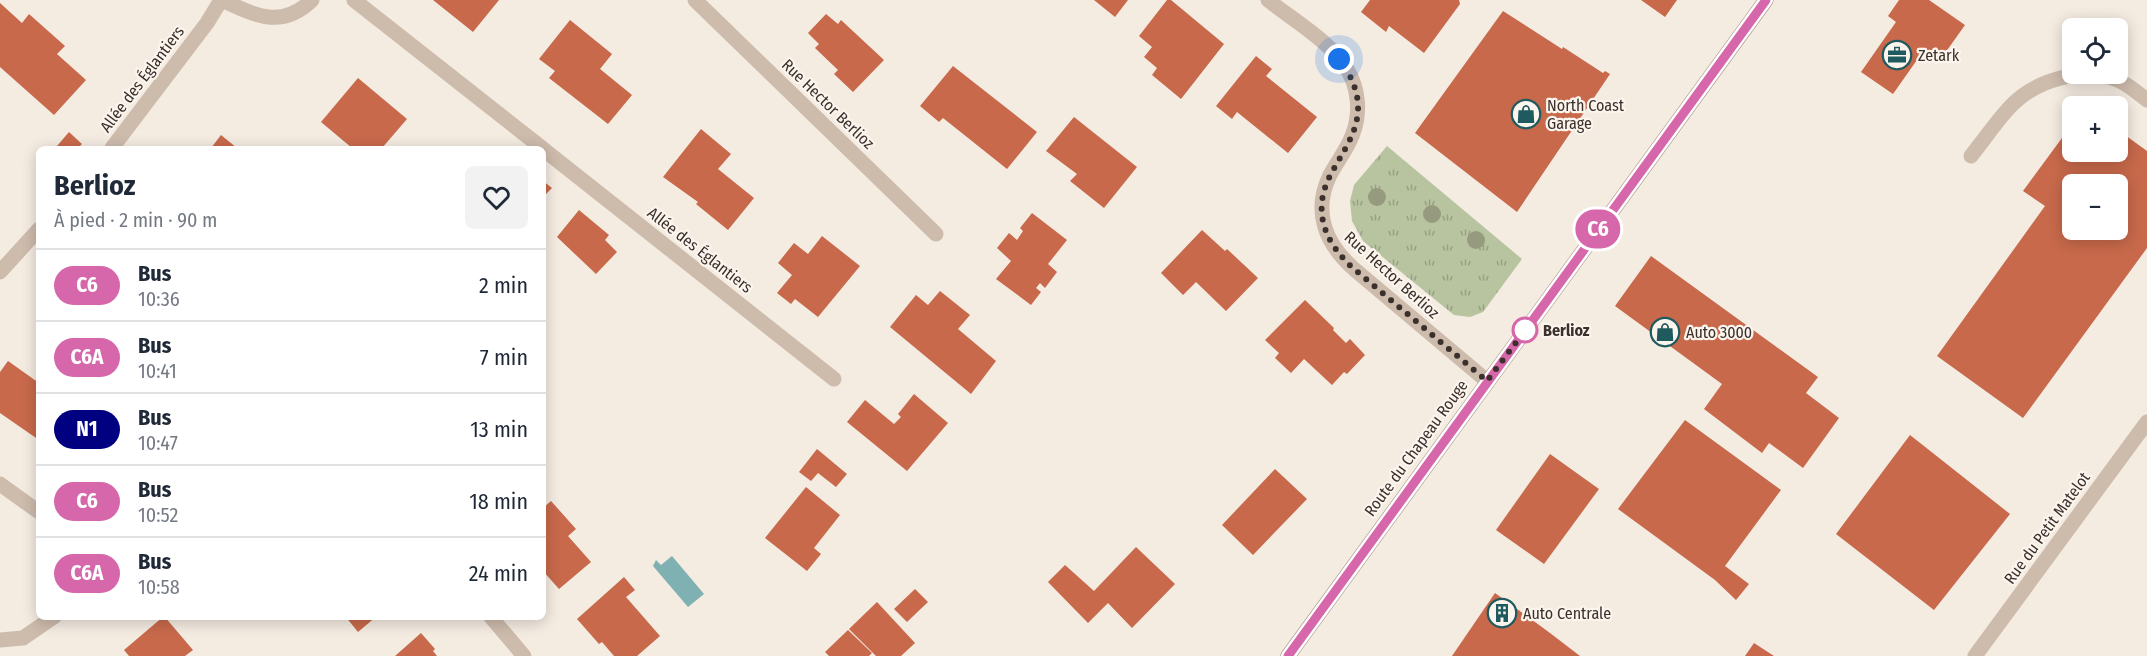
<!DOCTYPE html>
<html lang="fr">
<meta charset="utf-8">
<style>
:root{--surface:#fff;--page:#f2f2f3;--text:#1f2937;--muted:#747a83;--line:#e0e1e3}
body{margin:0;font-family:"Fira Sans Condensed",sans-serif;background:var(--page);color:var(--text);height:100vh;display:flex;flex-direction:column;font-size:22px;white-space:nowrap}
*{box-sizing:border-box;margin:0}
p{font-size:20px;color:var(--muted)}
.icon{flex:none;width:33px;height:33px;fill:none;stroke:currentColor;stroke-width:2;stroke-linecap:round;stroke-linejoin:round}
.map{position:relative;flex:1;overflow:hidden}
.side{position:absolute;left:36px;top:146px;width:510px;height:474px;display:flex;flex-direction:column;background:var(--surface);border-radius:9px;box-shadow:0 3px 15px #0003}
.side>*{flex:none}
.badge{padding:0 12px;border-radius:20px;font-size:21px;line-height:39px}
.controls{position:absolute;left:2062px;top:18px;display:grid;gap:12px}
.controls a{display:grid;place-items:center;width:66px;height:66px;border-radius:9px;background:var(--surface);box-shadow:0 3px 15px #0003;font-size:30px}
.you{position:absolute;width:30px;height:30px;margin:-15px;border:4px solid #fff;border-radius:50%;background:#1a73e8;box-shadow:0 0 0 9px #1a73e833}
.map>.badge{position:absolute;translate:-50% -50%;box-shadow:0 0 0 3px #fff}
.round{display:grid;place-items:center;flex:none;width:63px;height:63px;border-radius:9px;background:var(--page)}
.summary{display:flex;align-items:center;justify-content:space-between;height:102px;padding:0 18px}
h1{font-size:28px;font-weight:700;line-height:45px}
ul{padding:0;list-style:none}
li{display:flex;align-items:center;gap:18px;height:72px;padding:0 18px;border-top:2px solid var(--line)}
li div{flex:1}
li b{display:block;font-size:22px}
li em{font-style:normal}
li .badge{min-width:66px;font-weight:700;text-align:center}
.map>svg:first-child{display:block}
.grass{fill:url(#grass-tufts)}
.water{fill:#7fb0b2}
.building{fill:#c8694b;fill-rule:evenodd}
.lines{fill:none;stroke-linecap:round;stroke-linejoin:round}
.lane{stroke:#cdbbac;stroke-width:15}
.street{stroke:#cdbbac;stroke-width:15}
.secondary{stroke:#a18a7d;stroke-width:15}
.tree{fill:#969b7f}
.line-casing{stroke:#fff;stroke-width:14}
.line{stroke:#d767ab;stroke-width:9}
.walk{stroke:#3b302b;stroke-width:6;stroke-dasharray:0 10.8}
.stop-dot{fill:#fff;stroke:#d767ab;stroke-width:3}
.labels{text-anchor:middle;dominant-baseline:central;stroke-width:4.5;stroke-linejoin:round;paint-order:stroke}
.poi-label{font-size:16px;fill:#3b302b;stroke:#fbf5ee;text-anchor:start}
.street-label{font-size:16px;fill:#3b302b;stroke:#fbf5ee}
.stop-label{font-size:16px;font-weight:bold;fill:#3b302b;stroke:#fbf5ee;text-anchor:start}
</style>
<div class="map">
<svg width="2147" height="656" viewBox="0 0 2147 656">
<defs>
<pattern id="grass-tufts" width="24" height="20" patternUnits="userSpaceOnUse" patternTransform="scale(1.5)"><rect width="24" height="20" fill="#b8c4a0"/><path d="M3 7l-1-3M5 7V3M7 7l1-3M15 17l-1-3M17 17v-4M19 17l1-3" fill="none" stroke="#97a083"/></pattern>
</defs>
<rect width="100%" height="100%" fill="#f4ebe1"/>
<polygon class="grass" points="1387,146 1522,259 1483,312 1470,317 1454,315 1363,241 1352,221 1350,201 1354,185"/>
<polygon class="water" points="672,556 704,594 688,607 653,566 656,560 661,565"/>
<g class="building">
<polygon points="433,0 499,0 473,32"/>
<polygon points="1094,0 1128,0 1115,17"/>
<polygon points="1167,0 1171,0 1224,44 1181,99 1152,75 1157,68 1144,57 1152,47 1139,36"/>
<polygon points="1370,0 1459,0 1460,4 1424,53 1389,26 1386,32 1361,12"/>
<polygon points="1641,0 1677,0 1665,17"/>
<polygon points="1899,0 1929,0 1965,25 1943,56 1934,50 1924,50 1893,94 1861,72 1896,22 1888,16"/>
<polygon points="0,3 22,23 29,14 65,46 57,54 86,80 54,115 0,67"/>
<polygon points="1503,11 1562,49 1563,47 1603,73 1605,71 1610,74 1517,212 1415,133"/>
<polygon points="826,14 838,24 841,20 884,60 853,92 834,74 838,70 815,48 819,44 808,33"/>
<polygon points="570,20 612,54 600,69 632,95 608,124 549,78 555,71 539,59"/>
<polygon points="1256,56 1272,69 1266,76 1317,117 1288,153 1237,112 1232,119 1216,106"/>
<polygon points="953,66 1037,132 1007,169 943,118 939,122 920,106"/>
<polygon points="358,78 407,119 382,148 352,148 321,122"/>
<polygon points="1074,117 1137,167 1104,208 1070,181 1077,174 1046,151"/>
<path d="M2073,123V152H2118V130L2147,151V248L2023,418L1937,356L2045,206L2023,191ZM2073,184H2118V230H2073Z"/>
<polygon points="701,129 731,154 718,169 754,198 728,230 696,204 698,202 663,177"/>
<polygon points="69,132 82,144 78,148 59,148 57,146"/>
<polygon points="221,135 237,148 211,148"/>
<polygon points="543,181 552,188 543,197"/>
<polygon points="579,210 609,235 605,240 617,252 596,274 557,237"/>
<polygon points="1032,213 1067,240 1048,264 1057,272 1045,288 1040,283 1036,288 1041,292 1031,305 996,279 1011,261 997,248 1009,233 1017,240 1023,231 1020,228"/>
<polygon points="1202,230 1225,251 1227,249 1258,278 1226,311 1196,282 1183,295 1161,273"/>
<polygon points="822,236 860,266 818,317 795,299 791,304 777,293 792,275 778,263 794,243 808,254"/>
<polygon points="1651,256 1818,377 1806,393 1839,418 1803,468 1769,443 1762,453 1704,409 1722,384 1615,306"/>
<polygon points="940,291 970,315 958,329 996,361 971,394 890,327 916,295 928,305"/>
<polygon points="1305,300 1334,328 1333,330 1346,343 1350,339 1365,355 1347,374 1344,372 1332,385 1304,359 1291,373 1275,358 1279,353 1265,340"/>
<polygon points="8,361 39,383 39,440 0,413 0,372"/>
<polygon points="914,394 948,423 907,471 847,422 865,400 894,424 901,417 898,414"/>
<polygon points="1685,420 1781,490 1725,566 1749,584 1736,600 1715,580 1618,509"/>
<polygon points="1910,435 2010,514 1934,610 1836,534"/>
<polygon points="817,449 847,474 836,487 818,473 811,481 799,472"/>
<polygon points="1550,454 1599,489 1544,564 1496,530"/>
<polygon points="1275,469 1307,499 1253,555 1222,525"/>
<polygon points="806,487 840,515 814,548 821,554 807,571 765,538"/>
<polygon points="551,501 576,529 568,536 591,562 559,589 543,571 543,508"/>
<polygon points="1136,547 1175,584 1132,628 1108,603 1088,623 1048,582 1065,565 1094,591"/>
<polygon points="624,577 635,590 626,597 660,636 637,656 614,656 602,642 599,644 577,619"/>
<polygon points="915,589 928,602 907,622 894,609"/>
<polygon points="1495,593 1550,633 1580,656 1452,656"/>
<polygon points="877,602 915,643 901,656 876,656 849,629"/>
<polygon points="164,616 193,650 185,656 129,656 124,650"/>
<polygon points="345,616 377,616 358,632"/>
<polygon points="848,630 872,653 869,656 829,656 825,652"/>
<polygon points="421,633 435,649 433,651 437,656 395,656"/>
<polygon points="1754,643 1774,656 1745,656"/>
</g>
<g class="lines">
<path class="lane" d="M1971,156C1984,140 1995,123 2009,108C2034,80 2085,65 2120,81C2130,86 2139,94 2147,100"/>
<g class="street">
<path d="M222,0C255,15 281,30 312,0"/>
<polyline points="354,0 542,148"/>
<polyline points="695,0 936,234"/>
<path d="M1268,0C1293,20 1331,42 1347,69C1359,89 1361,114 1352,136C1347,149 1337,162 1330,175C1312,212 1326,244 1354,269L1487,381"/>
<polyline points="112,148 207,23 221,0"/>
<polyline points="543,149 834,379"/>
<polyline points="0,272 39,229"/>
<polyline points="0,484 39,512"/>
<polyline points="490,616 524,656"/>
<polyline points="0,640 23,638 55,616"/>
<polyline points="1975,656 2147,422"/>
</g>
<polyline class="secondary" points="1288,656 1766,0"/>
</g>
<g class="tree">
<circle cx="1377" cy="197" r="9"/>
<circle cx="1432" cy="214" r="9"/>
<circle cx="1476" cy="240" r="9"/>
</g>
<g class="lines">
<g class="line-casing">
<polyline id="line" points="1288,656 1766,0"/>
</g>
<use href="#line" class="line"/>
<path class="walk" d="M1339,59C1350,73 1359,92 1358,110C1357,134 1342,153 1331,174C1311,211 1325,243 1354,269L1487,381L1527,328L1525,330"/>
</g>
<defs>
<g id="office-ring" transform="scale(1.5)"><circle r="9.5" fill="#fbf5ee" stroke="#1f5a5e" stroke-width="1.5"/><path d="M-6-3h4V-5.5h4V-3h4V5H-6ZM-1-4.5V-3h2v-1.5ZM-6 0V1H6V0Z" fill="#1f5a5e"/></g>
<g id="shop-ring" transform="scale(1.5)"><circle r="9.5" fill="#fbf5ee" stroke="#1f5a5e" stroke-width="1.5"/><path d="M-5-2.5h2.3a2.7 3.5 0 0 1 5.4 0H5L5.5 6h-11ZM-1.5-2.5h3a1.5 2.3 0 0 0-3 0Z" fill="#1f5a5e"/></g>
<g id="building-ring" transform="scale(1.5)"><circle r="9.5" fill="#fbf5ee" stroke="#1f5a5e" stroke-width="1.5"/><path d="M-4-6H4V6H1V3H-1V6H-4ZM-2.5-4.3h1.7v1.8h-1.7ZM.8-4.3h1.7v1.8H.8ZM-2.5-1h1.7V.8h-1.7ZM.8-1h1.7V.8H.8Z" fill="#1f5a5e"/></g>
</defs>
<g fill-rule="evenodd">
<use href="#office-ring" x="1897" y="55"/>
<use href="#shop-ring" x="1526" y="114"/>
<use href="#shop-ring" x="1665" y="332"/>
<use href="#building-ring" x="1502" y="613"/>
</g>
<circle class="stop-dot" cx="1525" cy="330" r="12"/>
<g class="labels">
<g class="poi-label">
<text x="1918" y="55">Zetark</text>
<text x="1547" y="105">North Coast<tspan x="1547" dy="18">Garage</tspan></text>
<text x="1686" y="332">Auto 3000</text>
<text x="1523" y="613">Auto Centrale</text>
</g>
<g class="street-label">
<text transform="translate(142 79) rotate(-53)">Allée des Églantiers</text>
<text transform="translate(828 104) rotate(44)">Rue Hector Berlioz</text>
<text transform="translate(700 250) rotate(38)">Allée des Églantiers</text>
<text transform="translate(1392 275) rotate(42)">Rue Hector Berlioz</text>
<text transform="translate(1416 448) rotate(-54)">Route du Chapeau Rouge</text>
<text transform="translate(2047 528) rotate(-54)">Rue du Petit Matelot</text>
</g>
<g class="stop-label">
<text x="1543" y="330">Berlioz</text>
</g>
</g>
</svg>
<div class="controls">
<a><svg class="icon" aria-label="locate" viewBox="0 0 24 24"><circle cx="12" cy="12" r="6"/><path d="M12 2v4M12 18v4M2 12h4M18 12h4"/></svg></a>
<a>+</a>
<a>−</a>
</div>
<div class="you" style="left:1339px;top:59px"></div>
<b class="badge" style="left:1598px;top:229px;background:#d767ab;color:#fff">C6</b>
<section class="side">
<div class="summary"><div><h1>Berlioz</h1><p>À pied · 2 min · 90 m</p></div><a class="round"><svg class="icon" aria-label="heart" viewBox="0 0 24 24"><path d="M12 20l-8-8c-3-5 5-10 8-4 3-6 11-1 8 4z"/></svg></a></div>
<ul>
<li><span class="badge" style="background:#d767ab;color:#fff">C6</span><div><b>Bus</b><p>10:36</p></div><em>2 min</em></li>
<li><span class="badge" style="background:#d767ab;color:#fff">C6A</span><div><b>Bus</b><p>10:41</p></div><em>7 min</em></li>
<li><span class="badge" style="background:#010080;color:#fff">N1</span><div><b>Bus</b><p>10:47</p></div><em>13 min</em></li>
<li><span class="badge" style="background:#d767ab;color:#fff">C6</span><div><b>Bus</b><p>10:52</p></div><em>18 min</em></li>
<li><span class="badge" style="background:#d767ab;color:#fff">C6A</span><div><b>Bus</b><p>10:58</p></div><em>24 min</em></li>
</ul>
</section>
</div>
